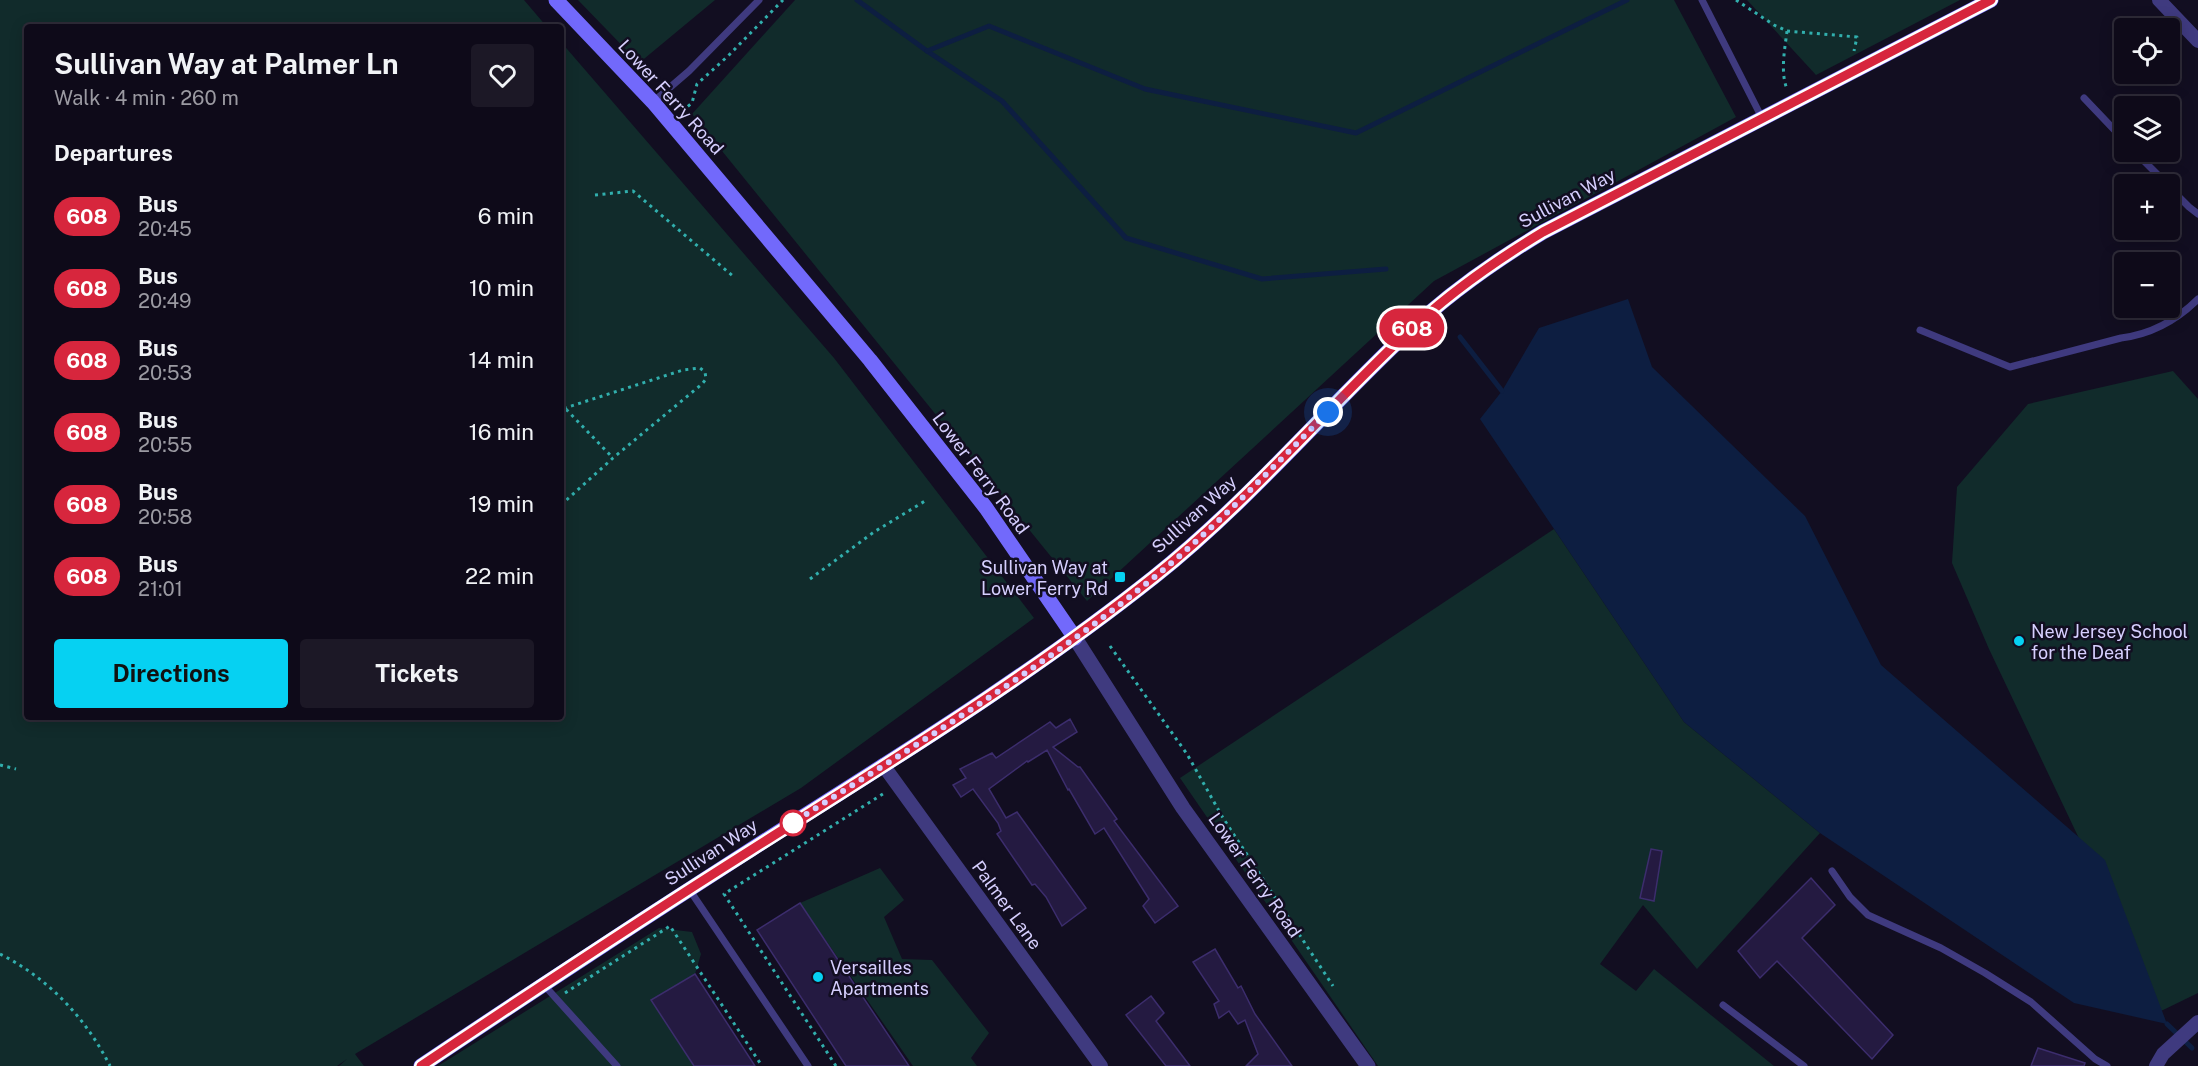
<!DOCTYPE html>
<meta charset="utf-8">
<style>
:root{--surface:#0e0a19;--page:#1c1826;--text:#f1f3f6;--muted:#9b9aa2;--line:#2e2b38;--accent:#06d1f2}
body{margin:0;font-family:"Public Sans",sans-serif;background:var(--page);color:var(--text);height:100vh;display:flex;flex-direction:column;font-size:22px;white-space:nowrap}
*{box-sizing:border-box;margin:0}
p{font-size:20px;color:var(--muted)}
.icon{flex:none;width:33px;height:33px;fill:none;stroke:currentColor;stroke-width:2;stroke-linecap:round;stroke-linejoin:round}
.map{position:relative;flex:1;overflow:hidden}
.details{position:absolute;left:24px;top:24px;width:540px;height:696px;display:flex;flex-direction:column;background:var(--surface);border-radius:6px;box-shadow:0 3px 15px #0003,0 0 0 2px var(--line)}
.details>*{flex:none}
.badge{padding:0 12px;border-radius:20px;font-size:21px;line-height:39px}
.tools{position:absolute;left:2114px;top:18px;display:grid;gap:12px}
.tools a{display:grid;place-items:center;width:66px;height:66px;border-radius:6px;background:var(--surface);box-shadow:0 3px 15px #0003,0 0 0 2px var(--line);font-size:30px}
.you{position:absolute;width:30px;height:30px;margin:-15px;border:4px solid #fff;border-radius:50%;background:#1a73e8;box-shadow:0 0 0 9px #1a73e833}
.map>.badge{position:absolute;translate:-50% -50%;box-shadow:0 0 0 3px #fff}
h2{padding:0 30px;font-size:22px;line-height:54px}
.round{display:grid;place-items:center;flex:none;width:63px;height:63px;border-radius:6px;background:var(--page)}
.overview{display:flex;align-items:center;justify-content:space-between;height:102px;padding:0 30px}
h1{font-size:28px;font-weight:700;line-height:45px}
.button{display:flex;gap:12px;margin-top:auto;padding:12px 30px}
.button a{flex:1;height:69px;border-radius:6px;background:var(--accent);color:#111;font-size:24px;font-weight:700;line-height:69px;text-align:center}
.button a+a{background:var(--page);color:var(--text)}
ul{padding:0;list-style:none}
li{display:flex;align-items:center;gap:18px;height:72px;padding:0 30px}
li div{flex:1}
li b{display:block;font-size:22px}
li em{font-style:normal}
li .badge{min-width:66px;font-weight:700;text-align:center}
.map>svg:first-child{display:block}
.green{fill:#112b2b}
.water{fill:#0d1e41}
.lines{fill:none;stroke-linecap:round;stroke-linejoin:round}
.stream{stroke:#0d1e41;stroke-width:5}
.building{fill:#241a41;stroke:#3c2d6d;stroke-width:1.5}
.path{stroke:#31afad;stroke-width:3;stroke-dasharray:3 4.5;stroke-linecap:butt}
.service{stroke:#3f3a7f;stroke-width:7}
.minor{stroke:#3f3a7f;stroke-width:14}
.tertiary{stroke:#3f3a7f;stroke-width:15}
.secondary{stroke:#7269fb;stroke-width:15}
.line-casing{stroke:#fff;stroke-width:14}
.line{stroke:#d7263d;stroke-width:9}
.walk{stroke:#d6cffe;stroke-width:6;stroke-dasharray:0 10.8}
.poi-dot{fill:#06d1f2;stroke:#120e21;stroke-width:2}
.stop-dot{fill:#fff;stroke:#d7263d;stroke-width:3}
.labels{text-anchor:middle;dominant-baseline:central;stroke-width:5;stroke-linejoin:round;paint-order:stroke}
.street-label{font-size:18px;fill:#d6cffe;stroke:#120e21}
.poi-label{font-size:18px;fill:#d6cffe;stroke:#120e21;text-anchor:start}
</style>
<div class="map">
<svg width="2198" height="1066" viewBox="0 0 2198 1066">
<rect width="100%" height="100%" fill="#120e21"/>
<g class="green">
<polygon points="0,0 524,0 547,27 27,27 27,717 561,717 561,42 834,358 1034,618 801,788 355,1054 364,1066 339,1066 347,1059 337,1066 0,1066"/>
<polygon points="578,0 715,0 639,63"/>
<polygon points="795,0 1674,0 1736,117 1434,281 1087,601 692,114"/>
<polygon points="1747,0 1960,0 1816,75"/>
<polygon points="2173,371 2198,399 2198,993 2161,1011 1989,649 1952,563 1957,487 2028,404"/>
<polygon points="1554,529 1684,722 1820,833 1697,969 1643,905 1600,964 1636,991 1654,969 1774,1066 1378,1066 1180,778"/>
<polygon points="880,868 904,900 884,917 902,959 932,960 989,1033 971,1058 977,1066 913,1066 800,903"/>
<polygon points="659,928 692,932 701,954 695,974 652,1000 694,1066 438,1066"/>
</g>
<polygon class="water" points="1628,299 1652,367 1805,516 1881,665 2105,860 2167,1024 2074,1003 1820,833 1684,722 1480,419 1502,391 1539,328"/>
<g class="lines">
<g class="stream">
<polyline points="857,0 927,51 1002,101 1126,238 1262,279 1386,269"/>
<polyline points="927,51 989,26 1145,89 1356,133 1627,0"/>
<polyline points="1460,337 1502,391"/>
<polyline points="2167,1024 2192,1048"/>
</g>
</g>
<g class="building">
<polygon points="1070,719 1077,732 1053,747 1078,767 1080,767 1117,819 1114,821 1178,906 1155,923 1143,906 1149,899 1104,828 1095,834 1069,789 1068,790 1047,750 1028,762 1027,761 989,789 1006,818 1017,812 1086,908 1062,926 1046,897 1035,884 1032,885 997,834 1001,831 998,823 973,789 961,797 953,785 966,778 960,769 992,753 996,758 1050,722 1056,728"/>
<polygon points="1651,849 1662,851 1654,901 1640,898"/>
<polygon points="1811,878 1835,905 1802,938 1893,1035 1872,1059 1777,961 1760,978 1738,951"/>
<polygon points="800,903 909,1066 846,1066 757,930"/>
<polygon points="1215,949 1238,988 1241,986 1255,1014 1292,1066 1246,1066 1258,1054 1245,1020 1238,1024 1229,1011 1219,1018 1214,1004 1219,1001 1193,962"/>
<polygon points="695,974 755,1066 694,1066 651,1000"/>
<polygon points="1151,996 1164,1013 1156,1021 1190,1066 1166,1066 1126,1015"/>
<polygon points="2038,1048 2085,1063 2084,1066 2031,1066"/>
</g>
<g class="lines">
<g class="path">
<path d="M1736,0L1774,25L1787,31C1785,48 1780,72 1787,89"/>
<polyline points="1787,31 1857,37 1854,51"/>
<polyline points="682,111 692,103 697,84 728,56 783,0"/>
<polyline points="595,195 633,191 734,277"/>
<polyline points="561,404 613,458"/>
<polyline points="561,505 613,458 702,384 706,379 705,372 700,368 683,370 565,408"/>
<polyline points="810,579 874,532 925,501"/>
<polyline points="1110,646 1187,754 1223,818 1333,986"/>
<polyline points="0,765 16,769"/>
<path d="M0,954C48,978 86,1018 110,1066"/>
<polyline points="565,993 670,926 762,1066"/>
<polyline points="836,1066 724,894 886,792"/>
</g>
<g class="service">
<polyline points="1702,0 1762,118"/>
<polyline points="2084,98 2124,140"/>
<polyline points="653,102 689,71 759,0"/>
<polyline points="2135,152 2167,184"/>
<polyline points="2169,187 2189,207 2198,214"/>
<path d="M1920,330L2010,367L2121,338C2152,334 2176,321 2198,299"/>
<polyline points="1832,871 1850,897 1868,915 1941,948 1985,973 2031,1002 2095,1059 2107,1066"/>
<polyline points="689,889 808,1066"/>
<polyline points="544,985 617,1066"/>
<polyline points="1723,1005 1804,1066"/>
</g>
<g class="minor">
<polyline points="2159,0 2198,41"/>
<polyline points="883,765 1101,1066"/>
<polyline points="2156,1066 2163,1054 2198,1022"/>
</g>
<polyline class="tertiary" points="1075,638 1183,808 1368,1066"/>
<g class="secondary">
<polyline points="556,0 653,102 870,360 986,508 1075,638"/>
<path d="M421,1066C536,989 652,913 769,838C900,755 1032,674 1154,577C1246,504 1322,413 1407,333C1448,294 1495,261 1543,232L1991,0"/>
</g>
</g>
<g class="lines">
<g class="line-casing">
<path id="line" d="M421,1066C530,993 640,920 751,850C888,763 1027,678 1154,577C1246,504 1322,413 1407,333C1448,294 1495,261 1543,232L1991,0"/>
</g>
<use href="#line" class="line"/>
<path class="walk" d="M793,823L786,827C912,747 1041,670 1157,575C1218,525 1272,468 1328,412"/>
</g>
<g class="poi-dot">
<rect x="1114" y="571" width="12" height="12" rx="3"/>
<circle cx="2019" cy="641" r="6"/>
<circle cx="818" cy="977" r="6"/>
</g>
<circle class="stop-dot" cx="793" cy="823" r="12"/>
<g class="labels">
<g class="street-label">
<text transform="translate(671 97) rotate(48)">Lower Ferry Road</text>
<text transform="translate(1567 198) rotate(-28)">Sullivan Way</text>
<text transform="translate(981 473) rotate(53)">Lower Ferry Road</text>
<text transform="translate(1194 514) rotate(-42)">Sullivan Way</text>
<text transform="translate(711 852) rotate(-33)">Sullivan Way</text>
<text transform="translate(1255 875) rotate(55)">Lower Ferry Road</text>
<text transform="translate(1007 905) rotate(54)">Palmer Lane</text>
</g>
<g class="poi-label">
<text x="1108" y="567" text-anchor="end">Sullivan Way at<tspan x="1108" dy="21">Lower Ferry Rd</tspan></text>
<text x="2031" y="631">New Jersey School<tspan x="2031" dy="21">for the Deaf</tspan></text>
<text x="830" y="967">Versailles<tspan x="830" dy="21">Apartments</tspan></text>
</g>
</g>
</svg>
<div class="tools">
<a><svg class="icon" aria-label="locate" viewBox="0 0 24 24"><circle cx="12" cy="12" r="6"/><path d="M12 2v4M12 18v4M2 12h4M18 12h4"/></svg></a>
<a><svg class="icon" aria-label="layers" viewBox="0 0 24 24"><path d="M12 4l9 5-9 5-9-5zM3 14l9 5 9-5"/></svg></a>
<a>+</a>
<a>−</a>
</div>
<div class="you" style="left:1328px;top:412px"></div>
<b class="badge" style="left:1412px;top:328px;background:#d7263d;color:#fff">608</b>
<section class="details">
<div class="overview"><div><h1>Sullivan Way at Palmer Ln</h1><p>Walk · 4 min · 260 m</p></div><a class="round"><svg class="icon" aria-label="heart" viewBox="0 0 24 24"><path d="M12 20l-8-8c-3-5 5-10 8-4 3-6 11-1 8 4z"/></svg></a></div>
<h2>Departures</h2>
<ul>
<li><span class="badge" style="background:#d7263d;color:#fff">608</span><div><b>Bus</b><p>20:45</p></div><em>6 min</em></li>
<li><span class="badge" style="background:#d7263d;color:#fff">608</span><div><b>Bus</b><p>20:49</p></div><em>10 min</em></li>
<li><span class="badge" style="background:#d7263d;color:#fff">608</span><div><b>Bus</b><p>20:53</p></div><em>14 min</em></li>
<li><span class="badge" style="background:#d7263d;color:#fff">608</span><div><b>Bus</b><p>20:55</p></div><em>16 min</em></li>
<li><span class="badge" style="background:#d7263d;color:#fff">608</span><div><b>Bus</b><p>20:58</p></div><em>19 min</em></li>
<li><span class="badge" style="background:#d7263d;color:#fff">608</span><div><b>Bus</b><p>21:01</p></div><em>22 min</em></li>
</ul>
<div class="button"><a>Directions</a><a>Tickets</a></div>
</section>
</div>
